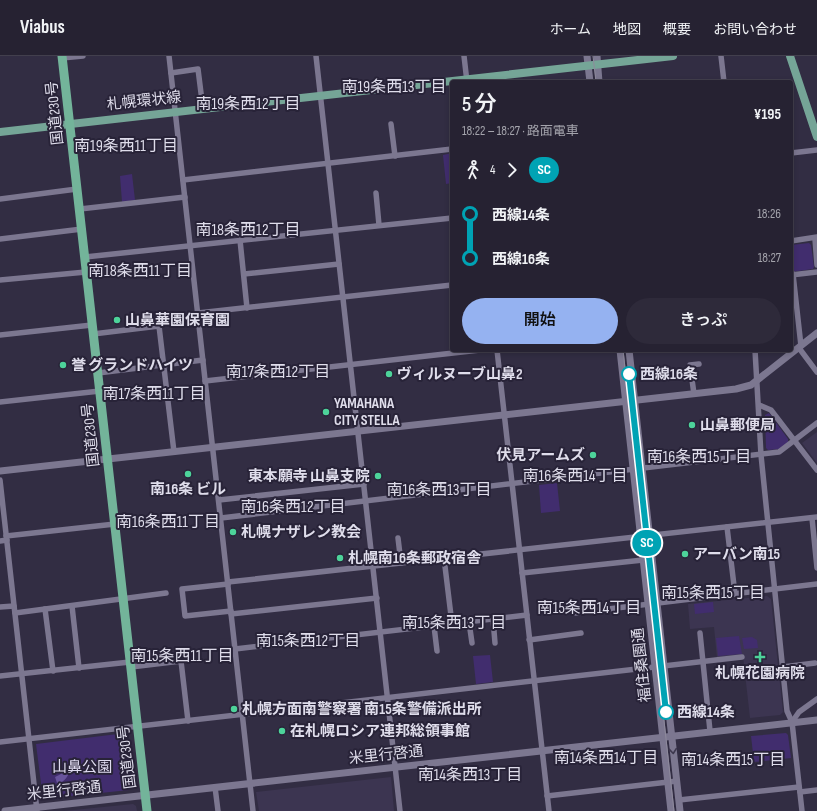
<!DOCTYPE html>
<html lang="ja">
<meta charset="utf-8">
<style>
:root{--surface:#262232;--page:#2e2a3a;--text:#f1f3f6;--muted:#a4a4ac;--line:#423f4d;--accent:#95b2f1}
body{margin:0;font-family:"Sofia Sans Condensed","Noto Sans JP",sans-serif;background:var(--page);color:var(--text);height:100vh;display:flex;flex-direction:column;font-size:15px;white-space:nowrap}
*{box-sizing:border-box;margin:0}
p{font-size:13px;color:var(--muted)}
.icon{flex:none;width:22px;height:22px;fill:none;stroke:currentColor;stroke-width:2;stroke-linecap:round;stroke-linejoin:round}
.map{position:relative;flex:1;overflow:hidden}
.drawer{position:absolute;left:450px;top:24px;width:343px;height:272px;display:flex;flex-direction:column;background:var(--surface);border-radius:4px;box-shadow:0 2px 6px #0003,0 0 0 1px var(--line)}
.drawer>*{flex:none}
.badge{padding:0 8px;border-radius:13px;font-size:14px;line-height:26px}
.map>.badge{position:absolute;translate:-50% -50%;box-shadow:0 0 0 2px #fff}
.legs{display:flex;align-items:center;gap:6px;height:44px;padding:0 12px;font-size:13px}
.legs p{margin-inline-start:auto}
.overview{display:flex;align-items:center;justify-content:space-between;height:68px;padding:0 12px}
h1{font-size:22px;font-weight:600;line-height:30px}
.primary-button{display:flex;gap:8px;margin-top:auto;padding:8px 12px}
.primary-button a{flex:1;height:46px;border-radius:24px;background:var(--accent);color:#111;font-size:16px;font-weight:600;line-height:46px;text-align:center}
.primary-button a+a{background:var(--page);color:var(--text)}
ul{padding:0 12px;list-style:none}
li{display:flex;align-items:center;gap:14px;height:44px;font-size:15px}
li i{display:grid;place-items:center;width:6px;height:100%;margin:0 5px;background:currentColor}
li i::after{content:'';width:10px;height:10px;margin:-5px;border:3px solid;border-radius:50%;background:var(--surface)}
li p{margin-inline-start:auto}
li:first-child i{background:linear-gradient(#0000 50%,currentColor 0)}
li:last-child i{background:linear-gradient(currentColor 50%,#0000 0)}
header{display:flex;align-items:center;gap:24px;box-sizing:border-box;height:56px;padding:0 20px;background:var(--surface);border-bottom:1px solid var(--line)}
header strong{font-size:19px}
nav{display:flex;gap:22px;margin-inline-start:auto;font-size:14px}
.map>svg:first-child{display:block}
.built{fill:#3c3551}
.green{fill:#412d6e}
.water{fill:#68549c}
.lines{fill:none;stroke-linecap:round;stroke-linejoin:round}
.minor{stroke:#7c7790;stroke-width:5.5}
.tertiary{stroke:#7c7790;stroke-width:7}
.primary{stroke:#75a597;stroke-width:8}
.trunk{stroke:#73b49a;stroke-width:9}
.tram{stroke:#8e8a9c;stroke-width:1}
.oneway{stroke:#3d384e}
.line-1-casing{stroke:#fff;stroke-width:9}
.line-1{stroke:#00a3b4;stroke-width:6}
.poi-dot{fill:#4dd39a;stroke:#282338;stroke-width:1.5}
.stop-1-dot{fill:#fff;stroke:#00a3b4;stroke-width:2}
.labels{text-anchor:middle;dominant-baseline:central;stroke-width:4;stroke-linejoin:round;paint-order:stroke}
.street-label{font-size:15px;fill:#dfddeb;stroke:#282338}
.poi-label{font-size:15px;font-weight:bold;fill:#dfddeb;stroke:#282338;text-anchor:start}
.stop-label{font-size:15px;font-weight:bold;fill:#dfddeb;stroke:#282338;text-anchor:start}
.park-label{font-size:15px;fill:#dfdbf0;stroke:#282338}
.neighbourhood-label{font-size:16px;fill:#dfddeb;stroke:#282338}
</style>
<header>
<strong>Viabus</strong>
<nav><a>ホーム</a><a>地図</a><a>概要</a><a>お問い合わせ</a></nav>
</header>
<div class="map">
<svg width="817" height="755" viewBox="0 0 817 755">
<rect width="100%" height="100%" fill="#322d43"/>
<g class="built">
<polygon points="817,376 817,407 802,387"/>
<polygon points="767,540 771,543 783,656 780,659 750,662 743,600 717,602 714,571 690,573 688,548"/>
<polygon points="391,721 394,755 259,755 256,736"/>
<polygon points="133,748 136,750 137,755 64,755"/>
</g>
<g class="green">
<polygon points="452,97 452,127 446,128 443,99"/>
<polygon points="132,118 135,144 122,146 120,120"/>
<polygon points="809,187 811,189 814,211 813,213 791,216 791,189"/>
<polygon points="769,357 788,383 788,386 779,393 768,394 766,392 765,359"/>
<polygon points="557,427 560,455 541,457 539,429"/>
<polygon points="713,546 714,556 695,558 694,548"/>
<polygon points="739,580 742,598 718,600 716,582"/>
<polygon points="752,581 757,584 758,592 744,593 742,582"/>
<polygon points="490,599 493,626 476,628 473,600"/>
<polygon points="126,677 128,692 119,693 120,702 129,702 133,730 129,734 43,743 36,688"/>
<polygon points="786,677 788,679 791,702 754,706 751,680"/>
</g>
<path class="water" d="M68,707L71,711C69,719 65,727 57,727L55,721L61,718Z"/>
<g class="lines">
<g class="minor">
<polyline points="169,0 253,755"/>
<polyline points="316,0 400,755"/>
<polyline points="464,0 467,26"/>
<polyline points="721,0 724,26"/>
<polyline points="62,2 83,0"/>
<polyline points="171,17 198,13 203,53"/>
<polyline points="391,68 395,100"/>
<polyline points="791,97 817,94"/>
<polyline points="183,124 452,93"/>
<polyline points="376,137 379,169"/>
<polyline points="0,143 77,133"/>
<polyline points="80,153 185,141"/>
<polyline points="0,183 82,173"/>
<polyline points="815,183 817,209"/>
<polyline points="240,184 247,252"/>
<polyline points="791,185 817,181"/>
<polyline points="85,201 452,162"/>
<polyline points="244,218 339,208"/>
<polyline points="793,218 801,290"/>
<polyline points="791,219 817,216"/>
<polyline points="0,224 86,216"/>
<polyline points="198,257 452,229"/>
<polyline points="93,278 159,270 174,396"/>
<polyline points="0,279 92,269"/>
<polyline points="799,292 817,316"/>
<polyline points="497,294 549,755"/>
<polyline points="755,294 761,399 787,655 792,666 802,755"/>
<polyline points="98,317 203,304"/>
<polyline points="205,325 480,294"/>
<polyline points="694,338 690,309 699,308"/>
<polyline points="0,346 100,335"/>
<polyline points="759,349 771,354 817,414"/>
<polyline points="0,424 37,755"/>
<polyline points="219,444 364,428"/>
<polyline points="221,462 779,396 817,367"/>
<polyline points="812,462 817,512"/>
<polyline points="727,471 735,538"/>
<polyline points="6,480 115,468"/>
<polyline points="398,482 401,507"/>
<polyline points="0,485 7,484"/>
<polyline points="444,502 452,568"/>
<polyline points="522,517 643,504"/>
<polyline points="228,526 817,461"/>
<polyline points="228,528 182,533 185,560 231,555"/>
<polyline points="72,550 79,612"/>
<polyline points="0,551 14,550"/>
<polyline points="45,553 53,615"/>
<polyline points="15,557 166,537"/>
<polyline points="575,557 817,528"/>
<polyline points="231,558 377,542"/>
<polyline points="493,563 495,587"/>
<polyline points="469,566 472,587"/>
<polyline points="434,570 437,595"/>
<polyline points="700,577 710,675"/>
<polyline points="529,584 581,577"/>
<polyline points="235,593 527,559"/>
<polyline points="131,611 181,605 188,665"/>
<polyline points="783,611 815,607"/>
<polyline points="0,620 130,606"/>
<polyline points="792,666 799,656 817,643"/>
<polyline points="0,686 742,601"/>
<polyline points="215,731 218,755"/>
<polyline points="800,736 817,734"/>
<polyline points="547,740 677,725"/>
<polyline points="679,744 799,731"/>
</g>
<g class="tertiary">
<polyline points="587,0 590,26"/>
<polyline points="597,0 599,26"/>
<polyline points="620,294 671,755"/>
<polyline points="629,294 680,755"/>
<polyline points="0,415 736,333 751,329 817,277"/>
<polyline points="5,755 817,664"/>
</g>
<g class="primary">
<polyline points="790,0 817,81"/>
<polyline points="0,76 673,0"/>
</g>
<polyline class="trunk" points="62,0 147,755"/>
<g class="tram">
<polyline points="593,0 596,26"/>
<polyline points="623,294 674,755"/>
</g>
</g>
<defs><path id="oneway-chevron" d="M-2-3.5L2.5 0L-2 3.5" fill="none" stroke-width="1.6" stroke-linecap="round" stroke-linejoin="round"/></defs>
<use class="oneway" href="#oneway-chevron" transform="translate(673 695) rotate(84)"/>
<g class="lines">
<g class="line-1-casing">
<polyline id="line-1" points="629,318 666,656"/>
</g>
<use href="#line-1" class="line-1"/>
</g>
<g class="poi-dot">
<circle cx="117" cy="264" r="4"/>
<circle cx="63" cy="309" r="4"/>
<circle cx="389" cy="318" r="4"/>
<circle cx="326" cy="356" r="4"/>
<circle cx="692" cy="369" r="4"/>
<circle cx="593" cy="399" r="4"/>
<circle cx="188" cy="418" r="4"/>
<circle cx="378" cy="420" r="4"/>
<circle cx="233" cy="476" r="4"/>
<circle cx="685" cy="498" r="4"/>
<circle cx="340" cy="502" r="4"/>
<path d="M758 595h4v4h4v4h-4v4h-4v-4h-4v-4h4z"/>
<circle cx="234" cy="653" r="4"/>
<circle cx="282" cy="675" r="4"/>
</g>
<g class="stop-1-dot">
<circle cx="629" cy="318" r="7"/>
<circle cx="666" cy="656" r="7"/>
</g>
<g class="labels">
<g class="street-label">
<text transform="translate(144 45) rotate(-6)">札幌環状線</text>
<text transform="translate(55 57) rotate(-96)">国道230号</text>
<text transform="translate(91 379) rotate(-96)">国道230号</text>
<text transform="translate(642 609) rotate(-96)">福住桑園通</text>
<text transform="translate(386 699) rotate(-6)">米里行啓通</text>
<text transform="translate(127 701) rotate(-97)">国道230号</text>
<text transform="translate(64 735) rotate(-6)">米里行啓通</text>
</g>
<g class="poi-label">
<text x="125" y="264">山鼻華園保育園</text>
<text x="71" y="309">誉 グランドハイツ</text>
<text x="397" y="318">ヴィルヌーブ山鼻2</text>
<text x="334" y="347">YAMAHANA<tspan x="334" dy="17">CITY STELLA</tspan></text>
<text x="700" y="369">山鼻郵便局</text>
<text x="585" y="399" text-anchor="end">伏見アームズ</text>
<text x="370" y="420" text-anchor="end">東本願寺 山鼻支院</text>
<text x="188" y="433" text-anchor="middle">南16条 ビル</text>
<text x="241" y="476">札幌ナザレン教会</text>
<text x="693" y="498">アーバン南15</text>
<text x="348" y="502">札幌南16条郵政宿舎</text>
<text x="760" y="617" text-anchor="middle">札幌花園病院</text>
<text x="242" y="653">札幌方面南警察署 南15条警備派出所</text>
<text x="290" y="675">在札幌ロシア連邦総領事館</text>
</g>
<g class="stop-label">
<text x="640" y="318">西線16条</text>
<text x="677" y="656">西線14条</text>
</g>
<g class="park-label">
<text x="82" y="711">山鼻公園</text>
</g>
<g class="neighbourhood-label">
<text x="394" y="31">南19条西13丁目</text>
<text x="248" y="48">南19条西12丁目</text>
<text x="126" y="90">南19条西11丁目</text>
<text x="248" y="174">南18条西12丁目</text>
<text x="140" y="215">南18条西11丁目</text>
<text x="278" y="316">南17条西12丁目</text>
<text x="154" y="338">南17条西11丁目</text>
<text x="699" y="401">南16条西15丁目</text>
<text x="575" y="420">南16条西14丁目</text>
<text x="439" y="434">南16条西13丁目</text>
<text x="293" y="451">南16条西12丁目</text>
<text x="168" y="466">南16条西11丁目</text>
<text x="713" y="537">南15条西15丁目</text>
<text x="589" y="552">南15条西14丁目</text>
<text x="454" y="567">南15条西13丁目</text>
<text x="308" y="585">南15条西12丁目</text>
<text x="182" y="600">南15条西11丁目</text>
<text x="606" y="702">南14条西14丁目</text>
<text x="733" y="704">南14条西15丁目</text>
<text x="470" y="719">南14条西13丁目</text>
</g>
</g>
</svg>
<b class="badge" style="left:647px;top:487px;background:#00a3b4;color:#fff">SC</b>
<section class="drawer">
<div class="overview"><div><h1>5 分</h1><p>18:22 – 18:27 · 路面電車</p></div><b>¥195</b></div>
<div class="legs"><svg class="icon" aria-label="walk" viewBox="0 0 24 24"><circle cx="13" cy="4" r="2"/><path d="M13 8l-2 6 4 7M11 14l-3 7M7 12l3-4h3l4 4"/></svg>4<svg class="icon" aria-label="forward" viewBox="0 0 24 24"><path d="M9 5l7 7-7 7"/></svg><b class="badge" style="background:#00a3b4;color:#fff">SC</b></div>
<ul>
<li><i style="color:#00a3b4"></i><b>西線14条</b><p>18:26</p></li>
<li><i style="color:#00a3b4"></i><b>西線16条</b><p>18:27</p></li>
</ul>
<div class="primary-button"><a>開始</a><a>きっぷ</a></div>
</section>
</div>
